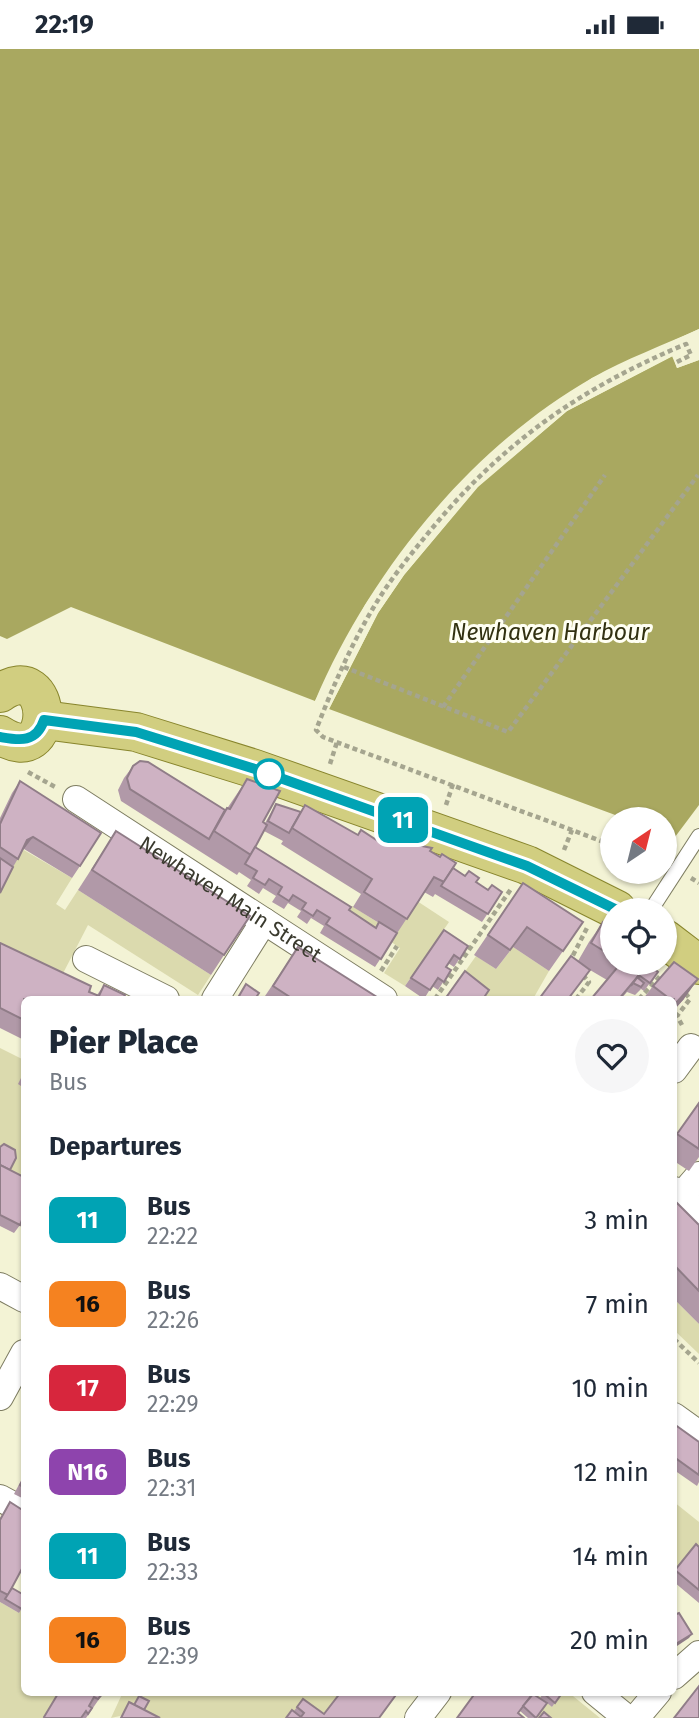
<!DOCTYPE html>
<style>
:root{--surface:#fff;--page:#f6f6f7;--text:#1f2937;--muted:#747a83}
body{margin:0;font-family:"Fira Sans",sans-serif;background:var(--page);color:var(--text);height:100vh;display:flex;flex-direction:column;font-size:26px;white-space:nowrap}
*{box-sizing:border-box;margin:0}
p{font-size:23px;color:var(--muted)}
.icon{flex:none;width:38px;height:38px;fill:none;stroke:currentColor;stroke-width:2;stroke-linecap:round;stroke-linejoin:round}
.map{position:relative;flex:1;overflow:hidden}
.panel{position:absolute;left:21px;top:947px;width:656px;height:700px;display:flex;flex-direction:column;background:var(--surface);border-radius:10px;box-shadow:0 2px 5px #0004}
.panel>*{flex:none}
.badge{padding:0 14px;border-radius:10px;font-size:24px;line-height:46px}
.needle{width:46px;rotate:35deg}
.buttons{position:absolute;left:600px;top:758px;display:grid;gap:14px}
.buttons a{display:grid;place-items:center;width:77px;height:77px;border-radius:50%;background:var(--surface);box-shadow:0 2px 5px #0004;font-size:35px}
.map>.badge{position:absolute;translate:-50% -50%;box-shadow:0 0 0 4px #fff}
h2{padding:0 28px;font-size:26px;line-height:63px}
.round{display:grid;place-items:center;flex:none;width:74px;height:74px;border-radius:37px;background:var(--page)}
.summary{display:flex;align-items:center;justify-content:space-between;height:119px;padding:0 28px}
h1{font-size:33px;font-weight:800;line-height:52px}
ul{padding:0;list-style:none}
li{display:flex;align-items:center;gap:21px;height:84px;padding:0 28px}
li div{flex:1}
li b{display:block;font-size:26px}
li em{font-style:normal}
li .badge{min-width:77px;font-weight:700;text-align:center}
.status{display:flex;justify-content:space-between;align-items:center;height:49px;padding:0 35px;background:var(--surface);direction:ltr}
.status svg{height:19px;fill:currentColor}
.map>svg:first-child{display:block}
.green{fill:#dbdaae}
.water{fill:#a9a860}
.pier{fill:#f3f3d5}
.lines{fill:none;stroke-linecap:round;stroke-linejoin:round}
.service-casing{stroke:#7d7c61;stroke-width:16}
.minor-casing{stroke:#7d7c61;stroke-width:28}
.primary-casing{stroke:#88852c;stroke-width:40}
.path{stroke:#a5a58f;stroke-width:4.5;stroke-dasharray:5 3.5;stroke-linecap:butt}
.service{stroke:#fff;stroke-width:14}
.minor{stroke:#fff;stroke-width:26}
.primary{stroke:#d1ce80;stroke-width:38}
.wall{fill:#b199a8;fill-rule:evenodd}
.shaded-wall{fill:#907d88}
.building{fill:#ceb2c3;stroke:#907d88;stroke-width:2}
.line-casing{stroke:#fff;stroke-width:16}
.line{stroke:#00a3b4;stroke-width:10}
.stop-dot{fill:#fff;stroke:#00a3b4;stroke-width:3.5}
.labels{text-anchor:middle;dominant-baseline:central;stroke-width:6;stroke-linejoin:round;paint-order:stroke}
.street-label{font-size:21px;fill:#3a3a2e;stroke:#fffff3}
.water-label{font-size:23px;font-style:italic;fill:#323111;stroke:#fffff3}
</style>
<div class="status"><b>22:19</b><svg viewBox="0 0 49 12"><path d="M0 12V9h3v3zM5 12V6h3v6zM10 12V3h3v9zM15 12V0h3v12zM26 1h20v11H26zM47 4h2v5h-2z"/></svg></div>
<div class="map">
<svg width="699" height="1669" viewBox="0 0 699 1669">
<rect width="100%" height="100%" fill="#f3f3d5"/>
<g class="green">
<polygon points="22,800 72,829 56,855 65,861 78,841 211,926 198,946 88,876 58,934 0,906 0,842"/>
<polygon points="417,852 449,873 405,937 384,924 400,899 374,881 343,870 352,857 396,885"/>
<polygon points="513,898 549,922 533,950 483,950 459,931 476,907 496,920"/>
<polygon points="0,999 24,1011 24,1139 5,1130 0,1100"/>
<polygon points="674,1250 699,1275 699,1305 674,1281"/>
<polygon points="674,1453 699,1473 699,1512 674,1523"/>
<polygon points="0,1553 19,1564 24,1555 24,1643 59,1643 43,1669 0,1669"/>
<polygon points="123,1643 334,1643 339,1647 322,1669 139,1669 129,1665 111,1669"/>
<polygon points="534,1643 552,1658 563,1643 568,1643 600,1669 536,1669 530,1649"/>
</g>
<g class="water">
<path d="M0,0H699V280C663,296 626,310 592,329C470,399 370,523 315,652L71,558L7,590L0,587Z"/>
<polygon points="673,307 677,319 699,311 699,756 675,788 665,784 665,770 626,770 329,660 378,564 404,526 478,437 567,362"/>
</g>
<g class="pier">
<polygon points="699,280 699,284 594,332 521,384 470,429 404,506 368,558 318,654 315,652 365,556 402,504 468,427 519,381 592,329"/>
<polygon points="671,304 675,305 679,314 699,307 699,311 677,319 672,307 567,362 478,438 404,526 378,564 329,660 326,658 375,562 401,524 475,435 565,359"/>
</g>
<g class="lines">
<g class="service-casing">
<polyline id="service" points="651,861 699,787"/>
</g>
<g class="minor-casing">
<g id="minor">
<path id="s1" d="M76,750L384,950"/>
<polyline points="86,910 166,950"/>
<polyline points="215,950 264,872"/>
<polyline points="674,1021 691,998"/>
<polyline points="674,1141 699,1164"/>
<polyline points="681,1147 699,1126"/>
<polyline points="0,1237 24,1250"/>
<polyline points="0,1348 24,1304"/>
<polyline points="674,1367 699,1385"/>
<polyline points="0,1449 24,1462"/>
<polyline points="674,1627 699,1605"/>
<polyline points="595,1643 627,1669"/>
<polyline points="418,1669 438,1643"/>
<polyline points="636,1669 658,1643"/>
</g>
</g>
<g class="primary-casing">
<g id="primary">
<path d="M0,644C55,606 58,724 0,686"/>
<polyline points="44,671 136,683 255,720 527,816 617,861"/>
<polyline points="665,890 699,916"/>
</g>
</g>
<g class="path">
<polyline points="344,618 508,683 698,426"/>
<polyline points="443,658 605,426"/>
<polyline points="330,715 337,693"/>
<polyline points="28,723 57,739"/>
<polyline points="446,756 453,735"/>
<path d="M612,796L323,688L316,681C332,640 350,598 372,561C387,535 406,511 425,488C499,396 578,340 686,295L691,306L675,314"/>
<polyline points="564,801 572,781"/>
<polyline points="691,829 699,834"/>
<polyline points="569,914 587,879"/>
<polyline points="381,922 397,897"/>
<polyline points="435,950 511,840"/>
<polyline points="576,950 589,933 581,924"/>
<polyline points="639,950 662,925"/>
<polyline points="682,976 677,967 690,950 686,945"/>
<polyline points="674,1290 699,1314"/>
</g>
<use href="#service" class="service"/>
<use href="#minor" class="minor"/>
<use href="#primary" class="primary"/>
</g>
<g class="wall">
<path d="M133,717L222,767L247,730L263,773L265,774L276,755L301,763L305,756L358,786L375,790L379,783L430,802L453,819L488,841L502,843L482,873L435,845L433,848L424,843L375,918L320,884L324,877L311,869L307,875L297,868L301,862L288,854L284,860L272,853L276,847L263,839L259,845L247,837L251,831L239,823L237,826L121,752L118,741L124,729ZM264,782L283,792L281,795L361,845L353,858L379,874L376,879L255,798Z"/>
<polygon points="20,732 80,817 72,829 24,800 23,801 13,818 0,844 0,769 12,744"/>
<polygon points="116,782 224,906 211,926 78,841"/>
<polygon points="523,834 563,902 549,922 513,898 496,920 474,906"/>
<polygon points="603,873 612,879 612,914 647,914 658,923 644,942 641,940 635,946 627,943 621,950 607,931 590,921 578,912 589,893"/>
<polygon points="444,881 468,897 454,918 448,914 446,918 451,921 438,941 432,937 424,950 405,937"/>
<polygon points="0,894 97,946 104,936 123,950 24,950 24,991 0,979"/>
<polygon points="298,898 380,950 263,950"/>
<polygon points="653,937 684,950 674,961 674,950 643,950"/>
<polygon points="24,1023 24,1039 18,1035"/>
<polygon points="699,1053 699,1108 689,1122 674,1112 674,1090"/>
<polygon points="0,1098 10,1121 20,1176 14,1184 0,1177"/>
<polygon points="674,1151 699,1176 699,1275 674,1250"/>
<polygon points="674,1375 699,1393 699,1433 697,1437 674,1421"/>
<polygon points="24,1426 24,1450 14,1445"/>
<polygon points="10,1453 12,1539 24,1556 19,1564 0,1553 0,1469"/>
<polygon points="696,1495 699,1498 699,1554 674,1533 674,1522"/>
<polygon points="59,1643 104,1643 86,1669 43,1669"/>
<polygon points="334,1643 399,1643 379,1669 286,1669 294,1662 303,1650 324,1665 338,1647"/>
<polygon points="544,1643 562,1644 552,1658 547,1654 536,1669 528,1669 520,1662 518,1664 457,1669 533,1645 544,1652 540,1649"/>
</g>
<g class="shaded-wall">
<polygon points="33,788 24,800 19,803 27,791"/>
<polygon points="698,930 684,950 674,961 674,957 675,955"/>
<polygon points="692,1585 689,1589 674,1599 674,1596"/>
</g>
<g class="building">
<polygon points="140,712 148,713 225,761 209,790 130,740 127,729 133,717"/>
<polygon points="247,730 280,742 263,773 267,776 251,806 214,782 227,759 230,760"/>
<polygon points="20,732 101,784 80,817 33,788 27,791 18,810 0,798 0,775"/>
<polygon points="276,755 301,763 289,784 268,772"/>
<polygon points="305,756 358,786 361,781 378,792 379,783 395,789 397,786 412,795 432,799 430,802 440,808 442,805 456,814 444,833 434,828 407,870 364,843 372,830 292,779"/>
<polygon points="116,782 250,867 224,906 92,821"/>
<polygon points="255,798 351,858 349,861 376,879 379,873 397,884 381,910 326,875 330,869 317,861 313,867 302,860 306,854 293,846 289,852 278,845 282,838 269,830 265,836 253,829 257,822 245,815"/>
<polygon points="0,809 13,818 0,844"/>
<polygon points="453,819 465,827 469,822 479,829 476,833 488,841 492,836 502,843 488,865 441,837"/>
<polygon points="523,834 583,873 563,902 527,878 510,901 488,886"/>
<polygon points="603,873 612,879 612,907 591,894"/>
<polygon points="444,881 468,897 460,910 454,906 446,918 451,921 444,933 438,929 430,941 411,929"/>
<polygon points="0,894 91,937 89,943 99,947 104,936 125,946 123,950 24,950 24,971 0,959"/>
<polygon points="298,898 380,950 293,950 273,937"/>
<polygon points="571,907 590,921 568,950 539,950"/>
<polygon points="674,913 698,930 675,955 674,954 674,950 670,950 653,937"/>
<polygon points="621,914 624,914 639,926 619,950 591,950"/>
<polygon points="624,914 647,914 658,923 650,934 640,927 638,929 644,934 641,938 633,934 631,937 639,926"/>
<polygon points="465,922 489,941 483,950 445,950"/>
<polygon points="246,935 259,944 255,950 244,950 239,947"/>
<polygon points="699,1054 699,1100 677,1085"/>
<polygon points="4,1095 15,1101 16,1109 10,1121 0,1116 0,1098"/>
<polygon points="0,1116 24,1128 24,1166 20,1176 0,1166"/>
<polygon points="674,1151 699,1176 699,1242 674,1216"/>
<polygon points="674,1375 699,1393 699,1426 674,1408"/>
<polygon points="24,1429 24,1439 20,1436"/>
<polygon points="10,1453 24,1462 24,1516 8,1546 0,1542 0,1471"/>
<polygon points="696,1495 699,1498 699,1541 675,1521"/>
<polygon points="12,1539 24,1546 24,1556 22,1560 5,1550"/>
<polygon points="679,1564 692,1585 674,1596 674,1566"/>
<polygon points="699,1637 699,1669 674,1669"/>
<polygon points="59,1643 104,1643 98,1650 94,1648 89,1657 92,1659 88,1665 86,1662 81,1669 45,1669 44,1668"/>
<polygon points="341,1643 398,1643 379,1669 300,1669 304,1664 297,1658 303,1650 324,1665"/>
<polygon points="476,1643 534,1643 518,1664 524,1669 457,1669"/>
<polygon points="544,1643 561,1643 562,1644 555,1654 543,1644"/>
<polygon points="533,1645 547,1654 536,1669 523,1657"/>
<polygon points="139,1647 149,1652 144,1661 134,1656"/>
<polygon points="129,1653 160,1669 121,1669"/>
<polygon points="292,1661 301,1668 300,1669 286,1669"/>
<polygon points="544,1663 551,1669 539,1669"/>
</g>
<g class="lines">
<g class="line-casing">
<path id="line" d="M0,688C18,691 36,695 44,671L136,683L255,720L527,817L617,861"/>
</g>
<use href="#line" class="line"/>
</g>
<circle class="stop-dot" cx="269" cy="725" r="14"/>
<g class="labels">
<g class="street-label">
<text stroke="none"><textPath href="#s1" startOffset="184">Newhaven Main Street</textPath></text>
</g>
<g class="water-label">
<text x="550" y="583">Newhaven Harbour</text>
</g>
</g>
</svg>
<div class="buttons">
<a><svg class="needle" viewBox="-14 -14 28 28"><path d="M0-13l5 13h-10z" fill="#e53935"/><path d="M0 13l5-13h-10z" fill="#747a83"/></svg></a>
<a><svg class="icon" aria-label="locate" viewBox="0 0 24 24"><circle cx="12" cy="12" r="6"/><path d="M12 2v4M12 18v4M2 12h4M18 12h4"/></svg></a>
</div>
<b class="badge" style="left:403px;top:771px;background:#00a3b4;color:#fff">11</b>
<section class="panel">
<div class="summary"><div><h1>Pier Place</h1><p>Bus</p></div><a class="round"><svg class="icon" aria-label="heart" viewBox="0 0 24 24"><path d="M12 20l-8-8c-3-5 5-10 8-4 3-6 11-1 8 4z"/></svg></a></div>
<h2>Departures</h2>
<ul>
<li><span class="badge" style="background:#00a3b4;color:#fff">11</span><div><b>Bus</b><p>22:22</p></div><em>3 min</em></li>
<li><span class="badge" style="background:#f58220;color:#111">16</span><div><b>Bus</b><p>22:26</p></div><em>7 min</em></li>
<li><span class="badge" style="background:#d7263d;color:#fff">17</span><div><b>Bus</b><p>22:29</p></div><em>10 min</em></li>
<li><span class="badge" style="background:#8e44ad;color:#fff">N16</span><div><b>Bus</b><p>22:31</p></div><em>12 min</em></li>
<li><span class="badge" style="background:#00a3b4;color:#fff">11</span><div><b>Bus</b><p>22:33</p></div><em>14 min</em></li>
<li><span class="badge" style="background:#f58220;color:#111">16</span><div><b>Bus</b><p>22:39</p></div><em>20 min</em></li>
</ul>
</section>
</div>
